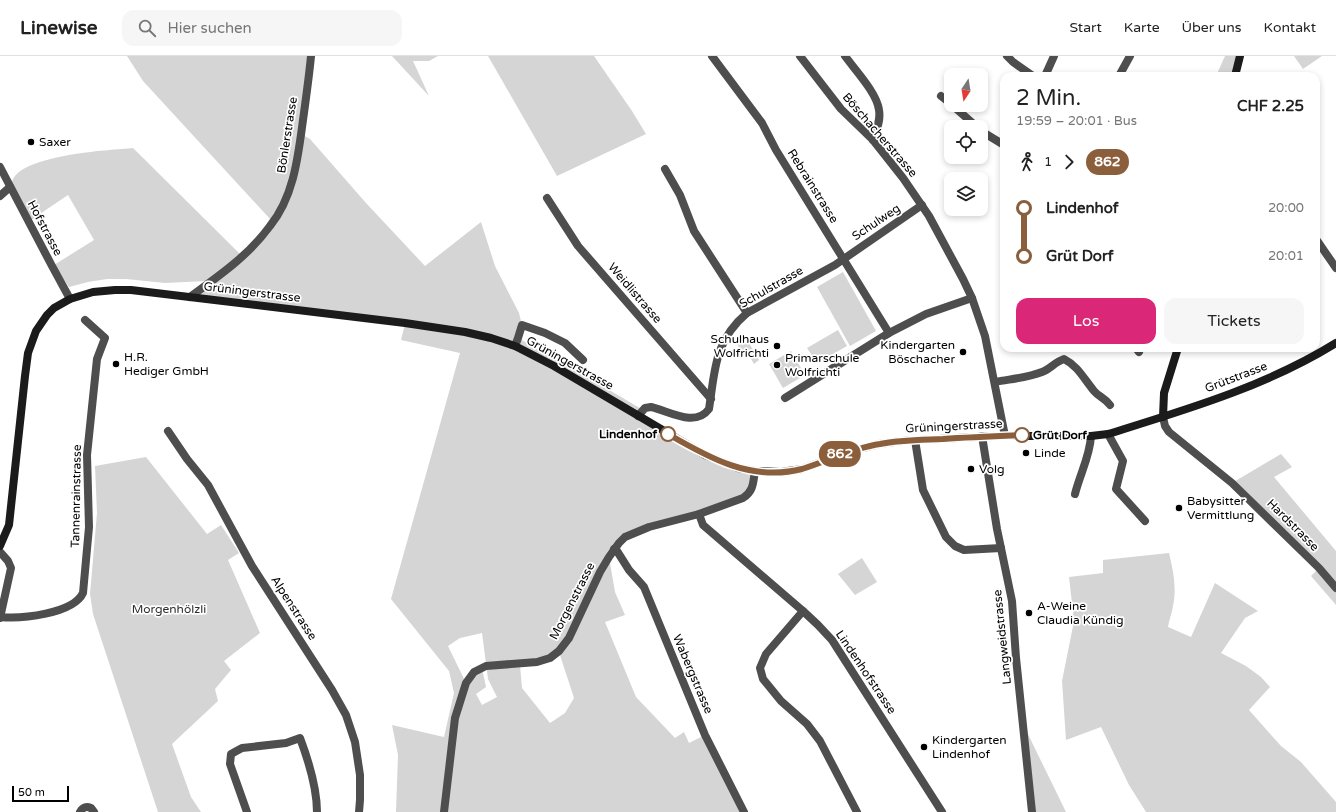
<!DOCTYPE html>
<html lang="de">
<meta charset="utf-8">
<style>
:root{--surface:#fff;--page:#f6f6f6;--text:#222;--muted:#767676;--line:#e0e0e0;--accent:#db2777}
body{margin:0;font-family:"Varela Round",sans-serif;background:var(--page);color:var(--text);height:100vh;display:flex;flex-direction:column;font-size:15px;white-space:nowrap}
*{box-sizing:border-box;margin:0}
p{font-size:13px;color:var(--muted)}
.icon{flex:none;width:22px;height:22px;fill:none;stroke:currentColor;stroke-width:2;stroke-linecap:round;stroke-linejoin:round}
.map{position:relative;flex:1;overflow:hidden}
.panel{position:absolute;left:1000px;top:16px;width:320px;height:280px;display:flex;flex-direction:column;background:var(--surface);border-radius:12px;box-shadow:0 2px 6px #0003}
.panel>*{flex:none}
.badge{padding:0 8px;border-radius:13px;font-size:14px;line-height:26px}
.needle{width:26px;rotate:192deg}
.controls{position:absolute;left:944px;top:12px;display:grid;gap:8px}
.controls a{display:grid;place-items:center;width:44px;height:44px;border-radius:8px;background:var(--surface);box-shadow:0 2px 6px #0003;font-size:20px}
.scale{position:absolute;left:12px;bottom:10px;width:57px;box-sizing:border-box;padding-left:4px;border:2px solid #000;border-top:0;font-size:11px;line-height:14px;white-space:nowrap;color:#000;-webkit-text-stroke:3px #fff;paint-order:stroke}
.map>.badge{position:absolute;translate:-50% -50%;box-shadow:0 0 0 2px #fff}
.legs{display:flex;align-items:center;gap:6px;height:44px;padding:0 16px;font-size:13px}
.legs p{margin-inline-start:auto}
.head{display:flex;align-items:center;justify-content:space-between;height:68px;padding:0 16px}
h1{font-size:22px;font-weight:600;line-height:30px}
.action{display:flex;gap:8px;margin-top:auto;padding:8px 16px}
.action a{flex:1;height:46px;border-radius:12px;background:var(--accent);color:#fff;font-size:16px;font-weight:600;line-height:46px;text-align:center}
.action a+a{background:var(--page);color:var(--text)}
ul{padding:0 16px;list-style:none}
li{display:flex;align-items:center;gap:14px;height:48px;font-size:15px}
li i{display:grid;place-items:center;width:6px;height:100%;margin:0 5px;background:currentColor}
li i::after{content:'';width:10px;height:10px;margin:-5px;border:3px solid;border-radius:50%;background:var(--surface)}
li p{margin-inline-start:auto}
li:first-child i{background:linear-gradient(#0000 50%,currentColor 0)}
li:last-child i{background:linear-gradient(currentColor 50%,#0000 0)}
header{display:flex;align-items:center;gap:24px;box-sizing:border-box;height:56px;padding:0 20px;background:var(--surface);border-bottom:1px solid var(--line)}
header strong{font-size:19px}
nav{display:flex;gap:22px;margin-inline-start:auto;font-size:14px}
.search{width:280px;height:36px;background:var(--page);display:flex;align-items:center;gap:10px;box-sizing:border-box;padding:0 14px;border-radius:12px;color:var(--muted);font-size:15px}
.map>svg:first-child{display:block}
.green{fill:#d5d5d5;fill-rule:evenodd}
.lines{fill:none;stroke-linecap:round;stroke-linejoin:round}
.minor{stroke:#4e4e4e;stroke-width:8}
.tertiary{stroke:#4e4e4e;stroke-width:8}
.secondary{stroke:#1b1b1b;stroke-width:8}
.line-1-casing{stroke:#fff;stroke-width:9}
.line-1{stroke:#8b5e3c;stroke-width:6}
.poi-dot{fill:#000;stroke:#fff;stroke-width:1.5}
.stop-1-dot{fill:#fff;stroke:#8b5e3c;stroke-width:2}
.labels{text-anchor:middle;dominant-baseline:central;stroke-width:3.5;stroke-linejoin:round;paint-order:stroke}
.street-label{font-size:12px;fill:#000;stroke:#fff}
.poi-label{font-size:12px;fill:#000;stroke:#fff;text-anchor:start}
.stop-label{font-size:12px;font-weight:bold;fill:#000;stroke:#fff;text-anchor:end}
.park-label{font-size:12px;fill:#2c2c2c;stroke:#fff}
</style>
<header>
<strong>Linewise</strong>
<div class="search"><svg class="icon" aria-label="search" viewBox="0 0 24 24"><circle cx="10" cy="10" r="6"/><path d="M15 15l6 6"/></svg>Hier suchen</div>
<nav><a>Start</a><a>Karte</a><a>Über uns</a><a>Kontakt</a></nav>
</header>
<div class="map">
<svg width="1336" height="756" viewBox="0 0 1336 756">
<rect width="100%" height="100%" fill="#fff"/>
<g class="green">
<path d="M127,0H311L301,78L310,83L366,147L425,210L481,166L495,210L519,257L522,269L518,282C561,305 602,330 643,354L638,359L705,399L755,415L749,438L625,481L609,501L615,536L625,559L605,566L636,641L675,682L684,676L689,687L705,679L744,756H396L398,699L392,669L444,681L454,637L449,615L391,543L460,297L401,284L405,268L190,241L237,206L271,164L143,25ZM482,577L488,623L497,641L482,649L476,638L486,631L482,612L466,627L448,590L460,582ZM559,596L574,642L565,657L550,667L522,632L520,609Z"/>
<polygon points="392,0 438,0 429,5 413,5 429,40"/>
<polygon points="488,0 594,0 632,55 646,78 557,120"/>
<polygon points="1225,0 1239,0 1234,20 1216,20"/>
<polygon points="1294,0 1322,0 1303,13"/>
<path d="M133,92L240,198L206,225L165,227L126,223H107L88,226L69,231L54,209L94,184L68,139L31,164L12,127C16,99 110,94 133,92Z"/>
<polygon points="843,216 876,275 850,290 817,231"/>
<polygon points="838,274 847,290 817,307 807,292"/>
<polygon points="746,282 759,304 754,308 747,296 743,298 737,288"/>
<polygon points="791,295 805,319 783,332 769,308"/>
<polygon points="1281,398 1292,411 1274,421 1336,495 1336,549 1311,520 1319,512 1232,427"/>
<polygon points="146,401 207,478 221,469 239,497 228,504 260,577 224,605 231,614 215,633 218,645 172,688 191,741 201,756 158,756 93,558 90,538 97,457 95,410"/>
<path d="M1169,497C1173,514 1177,532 1173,550C1172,557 1169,564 1168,571L1191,581L1215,527L1258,555L1245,562L1221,597L1246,610L1261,621L1270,631L1249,654L1281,690L1301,706L1336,746V756H1146L1129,729L1101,671L1066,684L1062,625L1074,565L1069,521L1103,517V504Z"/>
<polygon points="862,502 877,526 855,539 838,518"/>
<polygon points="1022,666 1066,756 1032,756"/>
</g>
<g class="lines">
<g class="minor">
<polyline points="712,0 762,67 776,94 889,277"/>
<polyline points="800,0 841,53 873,84 903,122 929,160 963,223 972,242 985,280 1005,380"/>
<path d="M845,0C855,14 877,37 879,54C881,65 876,75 873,84"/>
<polyline points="1007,0 1013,6 1033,20"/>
<polyline points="1045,20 1054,0"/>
<polyline points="1119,20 1130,0"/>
<polyline points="941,40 951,48"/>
<polyline points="952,49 977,71"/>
<polyline points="981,75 1004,89"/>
<polyline points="0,111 52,210 70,243"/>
<polyline points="665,113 680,139 694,175 747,257"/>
<polyline points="1004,132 1004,135"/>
<polyline points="0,140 10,131"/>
<polyline points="547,142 578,190 711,343"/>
<polyline points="1316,183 1336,212"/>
<polyline points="515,290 518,282 522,269 545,277 565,287 583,304"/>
<polyline points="1136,292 1139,296"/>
<path d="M995,326C1010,323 1027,322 1042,316C1050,313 1055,306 1064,303C1078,310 1084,323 1094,335C1099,341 1105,342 1110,349"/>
<polyline points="785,342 889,277 926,258 972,242"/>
<path d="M638,360L645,352L651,351C669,355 695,372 709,353C715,314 714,285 747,257L835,209L922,149"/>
<polyline points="1163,361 1165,370 1169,376 1232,427 1319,512 1336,532"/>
<polyline points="168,375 187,403 208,429 252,510 332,634 346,659 355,686 360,719 360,744 359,756"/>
<polyline points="1108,378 1123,405 1116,433 1145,465"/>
<polyline points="982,380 997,473 1012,545 1016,602 1032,756"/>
<polyline points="915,384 923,434 946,481 955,490 964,494 1001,492"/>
<path d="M1075,438C1080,418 1090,400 1091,380"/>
<polyline points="699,458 703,469 803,555 818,569 832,584 942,756"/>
<polyline points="614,493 617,495 629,514 644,531 705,679 744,756"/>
<polyline points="0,496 8,505 11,512 0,562"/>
<polyline points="803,555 766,598 760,612 763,623 781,645 807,668 820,685 857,756"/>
<path d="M0,561C21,563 73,558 83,537L89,471L87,399L97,303L105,282L85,264"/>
<path d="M80,756C83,751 86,750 91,752L94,756"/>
<path d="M247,756L230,708L231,698L242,692L286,687L300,682C309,706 317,731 317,756"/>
<path d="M444,756L455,662L466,627L474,616L486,610L537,606L550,602L559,595L569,582L600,516L609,501L619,487L625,481L649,471L699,458L743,442C754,435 753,426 755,415"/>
</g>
<path class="tertiary" d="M190,241C220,219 248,200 270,170C294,140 298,101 303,64C306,42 309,21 311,0"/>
<g class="secondary">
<polyline points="1235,20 1240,0"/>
<polyline points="1163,361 1164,337 1178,292"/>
<path d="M0,490L9,469L25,320L28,297L36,275L47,259L54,252L70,243L93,236L115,234H131L405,267L465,276L491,282L515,290L554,310L705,399L738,412L755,415L781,416L802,413L854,394L879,388L902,385L995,380H1091L1108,378C1185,354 1267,330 1336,287"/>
</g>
</g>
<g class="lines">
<g class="line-1-casing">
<path id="line-1" d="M668,378C709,402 752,426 802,413C828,405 852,392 880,388C900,384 922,384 943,383C969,381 995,380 1022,379"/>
</g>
<use href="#line-1" class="line-1"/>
</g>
<g class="poi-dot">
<circle cx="31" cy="86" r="4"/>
<circle cx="777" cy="290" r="4"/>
<circle cx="963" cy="296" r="4"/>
<circle cx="116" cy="308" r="4"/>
<circle cx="777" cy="309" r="4"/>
<circle cx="1026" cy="397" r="4"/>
<circle cx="971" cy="413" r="4"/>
<circle cx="1179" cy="452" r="4"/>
<circle cx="1029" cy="557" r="4"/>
<circle cx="924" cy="691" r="4"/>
</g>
<g class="stop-1-dot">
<circle cx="668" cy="378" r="7"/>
<circle cx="1022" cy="379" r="7"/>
</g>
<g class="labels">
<g class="street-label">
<text transform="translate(287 79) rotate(-81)">Bönlerstrasse</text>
<text transform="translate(880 79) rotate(49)">Böschacherstrasse</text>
<text transform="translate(813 130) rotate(58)">Rebrainstrasse</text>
<text transform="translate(876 166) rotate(-34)">Schulweg</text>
<text transform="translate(45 172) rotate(62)">Hofstrasse</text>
<text transform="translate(771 231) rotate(-30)">Schulstrasse</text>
<text transform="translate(252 236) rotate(7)">Grüningerstrasse</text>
<text transform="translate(635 237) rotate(49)">Weidlistrasse</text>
<text transform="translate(570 307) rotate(29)">Grüningerstrasse</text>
<text transform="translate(1236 321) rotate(-21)">Grütstrasse</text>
<text transform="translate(954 370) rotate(-3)">Grüningerstrasse</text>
<text transform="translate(76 440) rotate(-89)">Tannenrainstrasse</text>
<text transform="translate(1293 469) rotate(45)">Hardstrasse</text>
<text transform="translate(572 545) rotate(-63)">Morgenstrasse</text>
<text transform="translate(294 552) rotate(57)">Alpenstrasse</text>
<text transform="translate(1002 581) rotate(-96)">Langweidstrasse</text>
<text transform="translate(866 616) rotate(56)">Lindenhofstrasse</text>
<text transform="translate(693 618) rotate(67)">Wabergstrasse</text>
</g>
<g class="poi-label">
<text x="39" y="86">Saxer</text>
<text x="769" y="283" text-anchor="end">Schulhaus<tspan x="769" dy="14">Wolfrichti</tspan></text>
<text x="955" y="289" text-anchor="end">Kindergarten<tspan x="955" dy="14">Böschacher</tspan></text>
<text x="124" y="301">H.R.<tspan x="124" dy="14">Hediger GmbH</tspan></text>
<text x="785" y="302">Primarschule<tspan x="785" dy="14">Wolfrichti</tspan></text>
<text x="1034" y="397">Linde</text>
<text x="979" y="413">Volg</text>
<text x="1187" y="445">Babysitter<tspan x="1187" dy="14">Vermittlung</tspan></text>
<text x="1037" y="550">A-Weine<tspan x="1037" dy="14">Claudia Kündig</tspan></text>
<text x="932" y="684">Kindergarten<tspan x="932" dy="14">Lindenhof</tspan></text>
</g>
<g class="stop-label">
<text x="657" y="378">Lindenhof</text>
<text x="1033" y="379" text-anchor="start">Grüt Dorf</text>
</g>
<g class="park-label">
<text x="169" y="553">Morgenhölzli</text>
</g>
</g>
</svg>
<div class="controls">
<a><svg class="needle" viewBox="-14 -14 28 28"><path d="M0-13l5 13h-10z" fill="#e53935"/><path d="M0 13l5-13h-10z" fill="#767676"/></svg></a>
<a><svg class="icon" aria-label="locate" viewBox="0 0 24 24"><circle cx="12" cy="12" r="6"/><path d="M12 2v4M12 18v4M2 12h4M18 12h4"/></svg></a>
<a><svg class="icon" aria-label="layers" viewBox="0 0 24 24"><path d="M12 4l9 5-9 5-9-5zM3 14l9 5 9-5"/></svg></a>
</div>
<div class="scale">50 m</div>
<b class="badge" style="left:840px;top:398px;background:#8b5e3c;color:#fff">862</b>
<section class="panel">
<div class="head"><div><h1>2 Min.</h1><p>19:59 – 20:01 · Bus</p></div><b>CHF 2.25</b></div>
<div class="legs"><svg class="icon" aria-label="walk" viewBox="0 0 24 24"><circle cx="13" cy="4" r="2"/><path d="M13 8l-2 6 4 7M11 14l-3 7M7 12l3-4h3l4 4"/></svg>1<svg class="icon" aria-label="forward" viewBox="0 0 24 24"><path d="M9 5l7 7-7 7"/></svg><b class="badge" style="background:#8b5e3c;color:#fff">862</b></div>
<ul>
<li><i style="color:#8b5e3c"></i><b>Lindenhof</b><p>20:00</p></li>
<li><i style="color:#8b5e3c"></i><b>Grüt Dorf</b><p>20:01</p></li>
</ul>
<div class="action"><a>Los</a><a>Tickets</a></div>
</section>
</div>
